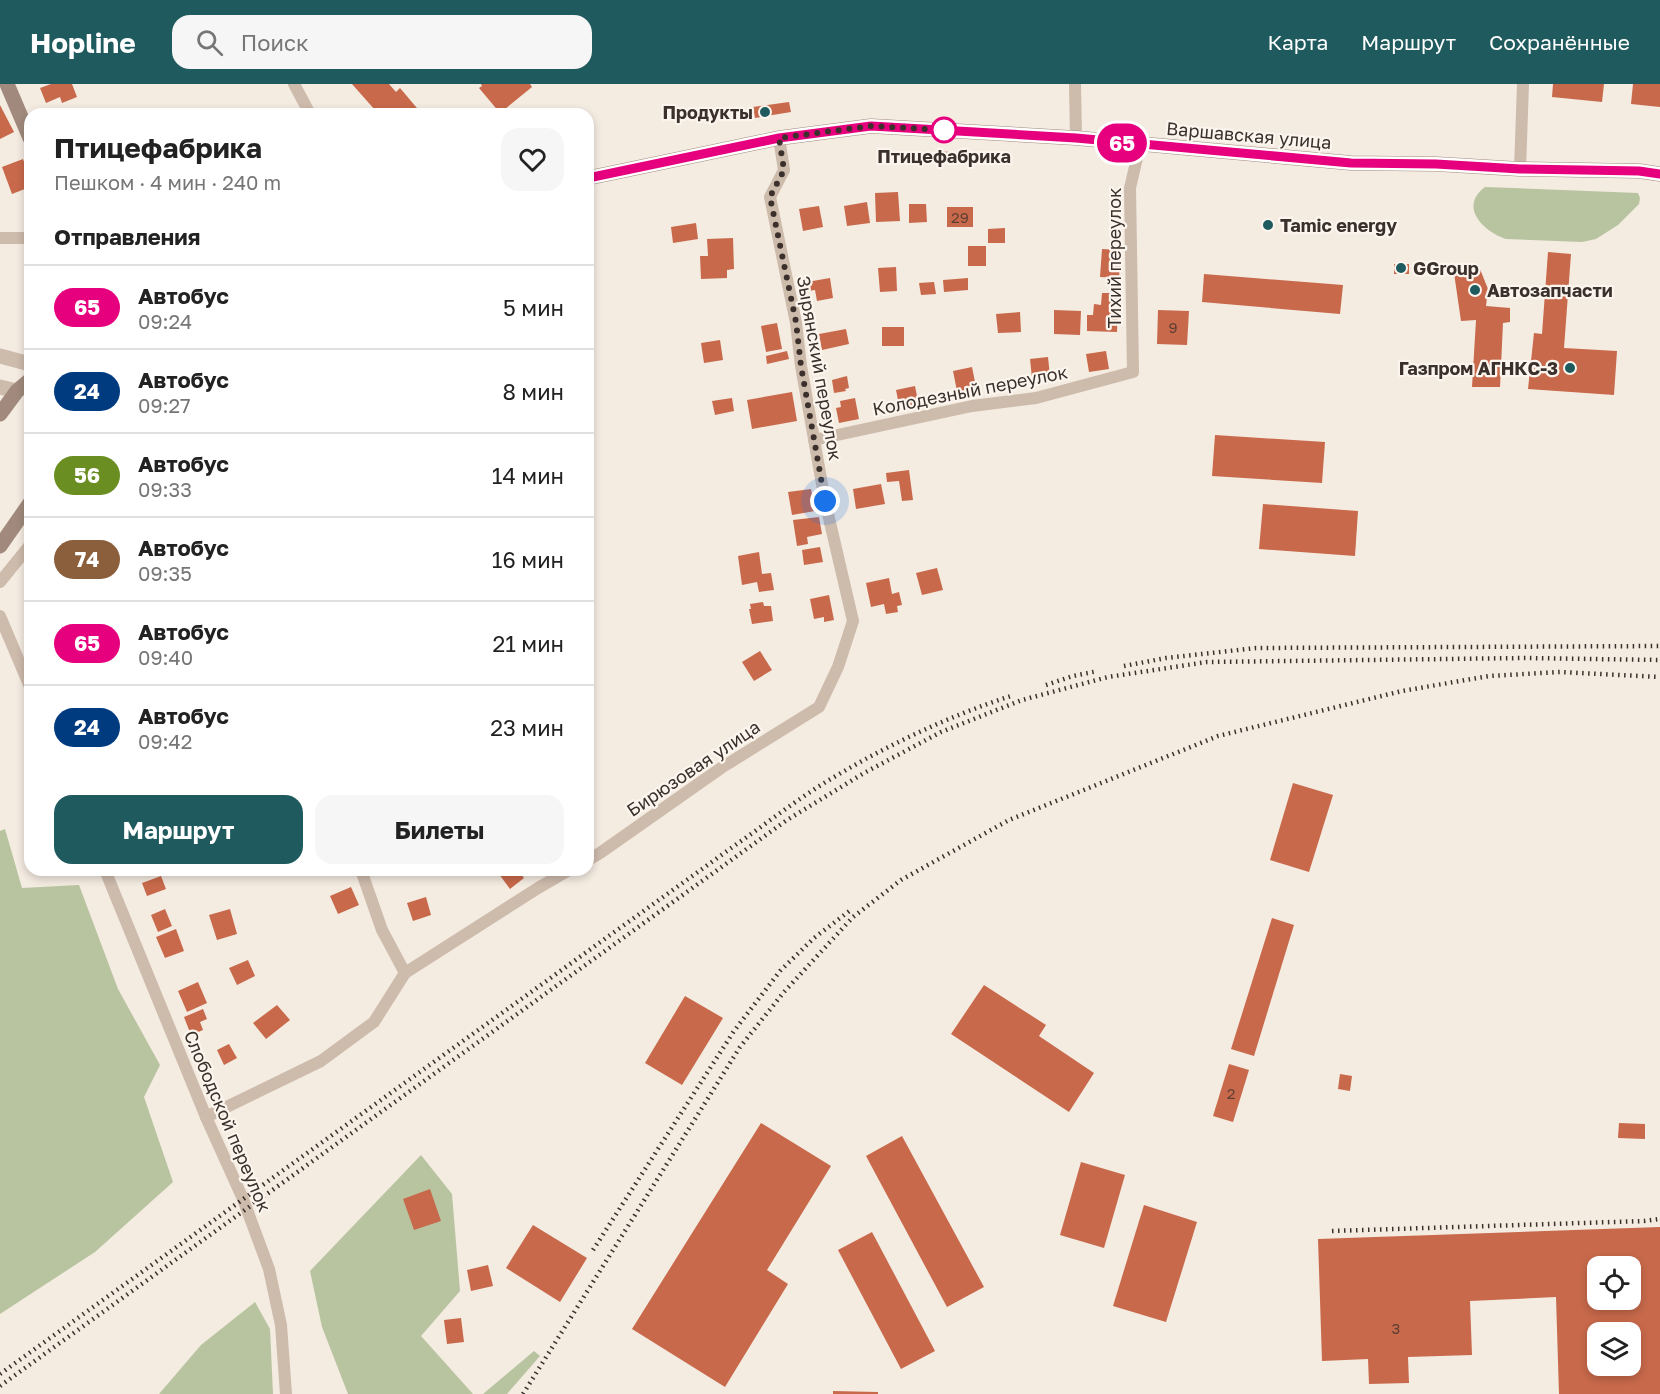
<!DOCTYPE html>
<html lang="ru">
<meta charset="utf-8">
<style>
:root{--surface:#fff;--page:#f6f6f6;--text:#222;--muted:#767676;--line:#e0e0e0;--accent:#1f5a5e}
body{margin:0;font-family:"Golos Text",sans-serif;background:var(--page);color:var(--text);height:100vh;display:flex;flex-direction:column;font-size:22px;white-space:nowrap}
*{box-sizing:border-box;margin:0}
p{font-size:20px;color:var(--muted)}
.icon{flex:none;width:33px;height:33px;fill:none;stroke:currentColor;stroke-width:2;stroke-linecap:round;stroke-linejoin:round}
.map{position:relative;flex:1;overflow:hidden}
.details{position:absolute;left:24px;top:24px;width:570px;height:768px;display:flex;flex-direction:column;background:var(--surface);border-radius:18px;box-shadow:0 3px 9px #0003}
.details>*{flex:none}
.badge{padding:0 12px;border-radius:20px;font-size:21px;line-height:39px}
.fabs{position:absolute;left:1587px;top:1172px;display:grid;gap:12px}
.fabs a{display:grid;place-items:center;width:54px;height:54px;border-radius:12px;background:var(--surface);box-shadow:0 3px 9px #0003;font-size:30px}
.you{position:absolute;width:30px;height:30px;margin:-15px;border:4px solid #fff;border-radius:50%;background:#1a73e8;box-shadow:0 0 0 9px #1a73e833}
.map>.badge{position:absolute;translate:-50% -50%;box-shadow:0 0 0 3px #fff}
h2{padding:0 30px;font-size:22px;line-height:54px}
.round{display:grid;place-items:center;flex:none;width:63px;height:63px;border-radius:18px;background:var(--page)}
.summary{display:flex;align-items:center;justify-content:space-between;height:102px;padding:0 30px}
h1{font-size:28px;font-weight:700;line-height:45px}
.cta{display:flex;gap:12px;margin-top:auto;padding:12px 30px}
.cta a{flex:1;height:69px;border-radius:18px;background:var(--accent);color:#fff;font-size:24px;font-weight:700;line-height:69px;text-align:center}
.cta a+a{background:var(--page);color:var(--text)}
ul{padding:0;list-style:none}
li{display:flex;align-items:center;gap:18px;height:84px;padding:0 30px;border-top:2px solid var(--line)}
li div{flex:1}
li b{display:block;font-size:22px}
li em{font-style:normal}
li .badge{min-width:66px;font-weight:700;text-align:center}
header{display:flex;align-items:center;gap:36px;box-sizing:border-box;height:84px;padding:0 30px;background:var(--accent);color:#fff}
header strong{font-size:28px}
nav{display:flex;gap:33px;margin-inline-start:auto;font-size:21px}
.search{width:420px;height:54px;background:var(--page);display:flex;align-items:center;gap:15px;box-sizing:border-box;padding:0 21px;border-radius:18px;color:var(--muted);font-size:22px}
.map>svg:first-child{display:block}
.green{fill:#b8c4a0}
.building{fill:#c8694b;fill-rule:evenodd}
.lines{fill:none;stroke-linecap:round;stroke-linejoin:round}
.minor{stroke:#cdbbac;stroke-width:12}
.tertiary{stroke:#cdbbac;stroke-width:15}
.secondary{stroke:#a18a7d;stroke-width:15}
.rail{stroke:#3b302b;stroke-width:4.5;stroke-dasharray:1.5 4.5;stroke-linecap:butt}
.line-casing{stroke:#fff;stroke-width:14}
.line{stroke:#e6007e;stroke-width:9}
.walk{stroke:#3b302b;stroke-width:6;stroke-dasharray:0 10.8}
.poi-dot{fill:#1f5a5e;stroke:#fbf5ee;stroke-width:2}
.stop-dot{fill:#fff;stroke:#e6007e;stroke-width:3}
.labels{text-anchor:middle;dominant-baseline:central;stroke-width:4.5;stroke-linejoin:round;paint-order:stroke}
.number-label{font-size:15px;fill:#5e3e33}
.poi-label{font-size:18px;font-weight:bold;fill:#3b302b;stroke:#fbf5ee;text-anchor:start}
.street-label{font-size:18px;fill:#3b302b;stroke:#fbf5ee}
.stop-label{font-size:18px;font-weight:bold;fill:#3b302b;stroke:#fbf5ee}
</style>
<header>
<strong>Hopline</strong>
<div class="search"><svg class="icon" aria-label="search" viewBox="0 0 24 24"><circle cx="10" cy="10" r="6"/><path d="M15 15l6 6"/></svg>Поиск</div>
<nav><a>Карта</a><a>Маршрут</a><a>Сохранённые</a></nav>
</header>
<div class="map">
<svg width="1660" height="1310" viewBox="0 0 1660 1310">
<rect width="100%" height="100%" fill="#f4ebe1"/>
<g class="green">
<path d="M1485,103L1638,109L1640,114L1639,120L1618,141L1596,155L1582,158L1506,155C1484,148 1458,123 1485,103Z"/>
<polygon points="5,745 22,804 79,801 118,905 160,981 144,1013 173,1098 95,1168 0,1230 0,747"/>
<polygon points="421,1071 452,1110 460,1207 421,1252 473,1310 348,1310 322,1243 310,1187"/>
<polygon points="255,1218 270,1245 273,1310 159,1310 201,1261"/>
<polygon points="534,1267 540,1272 507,1310 483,1310"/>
</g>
<g class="building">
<polygon points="51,0 72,0 77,13 62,19 60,13 46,19 40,4"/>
<polygon points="352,0 389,0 396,8 400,4 422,30 370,30 375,26"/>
<polygon points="481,0 530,0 532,3 500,29 479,4 482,2"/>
<polygon points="1553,0 1604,0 1602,18 1552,13"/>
<polygon points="1633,0 1660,0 1660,23 1631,20"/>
<polygon points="789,18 791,28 755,34 753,23"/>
<polygon points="0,21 14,48 0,55"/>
<polygon points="936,67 966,69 965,79 936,77"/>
<polygon points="23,75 30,93 30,103 12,110 2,83"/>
<polygon points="898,108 900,137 876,138 875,109"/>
<polygon points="867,118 870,139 847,142 844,122"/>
<polygon points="909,120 926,120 927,138 909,139"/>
<polygon points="819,122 823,143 803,147 799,125"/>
<rect x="947" y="123" width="26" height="20"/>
<polygon points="696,139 698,155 673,159 671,143"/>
<polygon points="1005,144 1005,159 988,159 988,145"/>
<polygon points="733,154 734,185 727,186 727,194 701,195 700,172 708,172 707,155"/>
<rect x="968" y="162" width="18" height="20"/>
<polygon points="1102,165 1121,166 1119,194 1100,193"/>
<polygon points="1548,168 1571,170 1564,264 1617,267 1614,311 1528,305 1534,249 1542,250"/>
<rect x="1394" y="180" width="15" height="10"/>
<polygon points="1478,180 1488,205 1486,222 1510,224 1510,238 1503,239 1500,303 1472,303 1476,236 1461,237 1453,182"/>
<polygon points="896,183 897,207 880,208 878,184"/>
<polygon points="1204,190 1343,201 1340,230 1202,218"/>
<polygon points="830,194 833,214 817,217 815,206 808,207 807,198"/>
<polygon points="968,194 968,206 944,208 943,196"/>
<polygon points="934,198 936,210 921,211 919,199"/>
<polygon points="1102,209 1118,209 1117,248 1087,247 1087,231 1093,231 1094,220 1101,221"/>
<polygon points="1054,226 1081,227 1080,251 1054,250"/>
<polygon points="1158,226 1189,227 1187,261 1157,260"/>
<polygon points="1020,228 1021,248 998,249 996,230"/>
<polygon points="777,239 782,265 766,268 761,242"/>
<rect x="882" y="243" width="22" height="19"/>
<polygon points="846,245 849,260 822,266 819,250"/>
<polygon points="720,256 723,276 704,279 701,259"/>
<polygon points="787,267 789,275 767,280 766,272"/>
<polygon points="1106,267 1109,285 1089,288 1086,270"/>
<polygon points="1048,273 1050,292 1032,294 1030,275"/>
<polygon points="972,283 977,308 958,312 953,287"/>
<polygon points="847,292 849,304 845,305 846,307 834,309 832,296"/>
<polygon points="915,302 919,322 900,326 896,306"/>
<polygon points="792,308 797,337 752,345 747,316"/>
<polygon points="732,314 734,327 715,331 712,317"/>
<polygon points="855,314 859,335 839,339 836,324 841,323 840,317"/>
<polygon points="1215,351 1325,358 1322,399 1212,392"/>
<polygon points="909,386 913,416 902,417 899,397 887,398 886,389"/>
<polygon points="881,400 885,420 856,425 853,405"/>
<polygon points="811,405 815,427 792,431 788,408"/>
<polygon points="1263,420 1358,427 1355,472 1259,465"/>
<polygon points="819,433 822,450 807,453 808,460 797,462 793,436"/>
<polygon points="820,463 823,478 804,481 802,466"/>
<polygon points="759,468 762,490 771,489 774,506 759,508 757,498 742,501 738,472"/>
<polygon points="937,484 943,506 922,511 916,489"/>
<polygon points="889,494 892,510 899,508 902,521 897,522 898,528 886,530 884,520 871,523 866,499"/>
<polygon points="829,511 834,536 824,538 824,533 814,535 810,515"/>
<polygon points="763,518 764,522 771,522 773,537 752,540 749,525 751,525 750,520"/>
<polygon points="760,567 772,586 754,597 742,578"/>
<polygon points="1293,699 1333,711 1309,788 1270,776"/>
<polygon points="496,786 518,786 524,794 510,805"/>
<polygon points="161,792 166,805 147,812 142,799"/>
<polygon points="351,803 359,821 338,830 330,812"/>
<polygon points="426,813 431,831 413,837 407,819"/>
<polygon points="165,825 172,842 158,848 151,831"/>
<polygon points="230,825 237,850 217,856 209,831"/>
<polygon points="1272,834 1294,841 1254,972 1231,965"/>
<polygon points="176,845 184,867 165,874 156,853"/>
<polygon points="248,876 255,892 237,901 229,884"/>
<polygon points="198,898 207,919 187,928 178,907"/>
<polygon points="984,901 1046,941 1039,952 1094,989 1069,1028 951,950"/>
<polygon points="685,912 723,934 682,1001 645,979"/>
<polygon points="277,921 290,936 266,955 253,939"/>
<polygon points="203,925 207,935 200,938 203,946 191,951 184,933"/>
<polygon points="229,960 237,974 224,981 217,966"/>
<polygon points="1229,980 1249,986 1233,1038 1213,1032"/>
<polygon points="1340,990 1352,992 1350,1007 1338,1005"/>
<polygon points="761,1039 831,1082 767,1186 788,1200 725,1303 632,1245"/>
<polygon points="1619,1039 1645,1040 1645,1055 1618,1054"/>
<polygon points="902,1052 984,1203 947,1223 866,1072"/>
<polygon points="1081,1078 1125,1091 1104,1164 1060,1151"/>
<polygon points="430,1105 441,1137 414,1146 403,1115"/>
<polygon points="1144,1121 1197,1138 1166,1238 1113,1222"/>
<polygon points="533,1141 587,1174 560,1218 506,1184"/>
<path d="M1660,1143V1310H1559L1556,1213L1470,1217L1472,1271L1408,1273L1409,1299L1369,1300L1368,1275L1322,1277L1318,1155ZM1598,1182H1630V1215H1598ZM1598,1248H1630V1281H1598Z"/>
<polygon points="872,1148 935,1267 901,1285 838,1166"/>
<polygon points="488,1181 493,1202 471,1207 467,1186"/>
<polygon points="461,1234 464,1258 447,1260 444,1236"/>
<polygon points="833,1307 878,1308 878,1310 833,1310"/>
</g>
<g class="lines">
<g class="minor">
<polyline points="294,0 310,30"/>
<polyline points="1075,0 1076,54"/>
<polyline points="1520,85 1523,0"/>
<polyline points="0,154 30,154"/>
<polyline points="814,356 972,322 1036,314 1133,288 1130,104 1140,61"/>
<polyline points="0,498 30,461"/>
<polyline points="0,532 30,603"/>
<polyline points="588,776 600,769 721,684 819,623 838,583 853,537 825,417 801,282 796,239 770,113 784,86 779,54"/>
<polyline points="105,786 206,1033 243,1115 269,1185 281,1241 286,1310"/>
<polyline points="361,786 382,846 405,889"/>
<polyline points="206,1033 321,977 374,938 405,889 538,804 569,786"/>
</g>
<g class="tertiary">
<polyline points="0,272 30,280"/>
<polyline points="0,303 17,307"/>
</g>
<g class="secondary">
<polyline points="7,0 30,54"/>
<polyline points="588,94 779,54 871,42 1076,54 1351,79 1436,80 1520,85 1639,87 1660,90"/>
<polyline points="0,330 17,307 30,296"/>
<polyline points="0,462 30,419"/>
</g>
<g class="rail">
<polyline points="1124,582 1166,574 1256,564 1660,562"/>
<polyline points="1046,601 1073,592 1098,587"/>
<polyline points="1332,1147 1644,1137 1660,1135"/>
<polyline points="593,1166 734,947 780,887 814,854 852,825"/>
<path d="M0,1290L734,762C763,742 791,720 821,701C877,666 948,632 1011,612"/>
<polyline points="0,1302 787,736 864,689 941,648 1022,616 1108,593 1207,578 1525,574 1660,576"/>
<polyline points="523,1310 740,963 784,908 853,833 901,796 1009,736 1218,652 1402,607 1489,592 1560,588 1660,593"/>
</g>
</g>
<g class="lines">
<g class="line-casing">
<polyline id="line" points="588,94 779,54 871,42 1076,54 1351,79 1436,80 1520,85 1639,87 1660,90"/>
</g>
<use href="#line" class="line"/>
<polyline class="walk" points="825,417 801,282 796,238 770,113 784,86 779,54 871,42 944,46"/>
</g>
<g class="poi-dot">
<circle cx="765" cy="28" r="6"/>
<circle cx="1268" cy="141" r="6"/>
<circle cx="1401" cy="184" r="6"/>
<circle cx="1475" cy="206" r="6"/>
<circle cx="1570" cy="284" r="6"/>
</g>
<circle class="stop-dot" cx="944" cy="46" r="12"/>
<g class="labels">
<g class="number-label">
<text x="960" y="133">29</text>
<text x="1173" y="243">9</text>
<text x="1231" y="1009">2</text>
<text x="1396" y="1244">3</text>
</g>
<g class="poi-label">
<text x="753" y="28" text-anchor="end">Продукты</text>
<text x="1280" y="141">Tamic energy</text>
<text x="1413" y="184">GGroup</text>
<text x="1487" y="206">Автозапчасти</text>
<text x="1558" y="284" text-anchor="end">Газпром АГНКС-3</text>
</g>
<g class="street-label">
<text transform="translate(1249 51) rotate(5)">Варшавская улица</text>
<text transform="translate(1114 174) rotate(-90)">Тихий переулок</text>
<text transform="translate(820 284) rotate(80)">Зырянский переулок</text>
<text transform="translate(970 306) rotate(-11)">Колодезный переулок</text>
<text transform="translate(693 684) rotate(-34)">Бирюзовая улица</text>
<text transform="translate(228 1037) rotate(67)">Слободской переулок</text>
</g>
<g class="stop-label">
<text x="944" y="72">Птицефабрика</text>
</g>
</g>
</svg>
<div class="fabs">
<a><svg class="icon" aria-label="locate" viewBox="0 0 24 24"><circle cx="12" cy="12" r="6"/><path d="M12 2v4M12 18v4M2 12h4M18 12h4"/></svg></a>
<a><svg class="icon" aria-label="layers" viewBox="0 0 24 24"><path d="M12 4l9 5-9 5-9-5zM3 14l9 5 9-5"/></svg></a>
</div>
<div class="you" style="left:825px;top:417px"></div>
<b class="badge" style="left:1122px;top:59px;background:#e6007e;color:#fff">65</b>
<section class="details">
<div class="summary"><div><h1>Птицефабрика</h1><p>Пешком · 4 мин · 240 m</p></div><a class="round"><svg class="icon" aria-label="heart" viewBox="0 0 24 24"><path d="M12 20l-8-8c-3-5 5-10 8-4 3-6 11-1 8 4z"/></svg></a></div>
<h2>Отправления</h2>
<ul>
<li><span class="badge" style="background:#e6007e;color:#fff">65</span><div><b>Автобус</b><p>09:24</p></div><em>5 мин</em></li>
<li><span class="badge" style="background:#003b80;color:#fff">24</span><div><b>Автобус</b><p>09:27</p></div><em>8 мин</em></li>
<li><span class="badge" style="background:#6b8e23;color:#fff">56</span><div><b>Автобус</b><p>09:33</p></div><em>14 мин</em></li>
<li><span class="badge" style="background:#8b5e3c;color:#fff">74</span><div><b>Автобус</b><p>09:35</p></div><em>16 мин</em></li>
<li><span class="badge" style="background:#e6007e;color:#fff">65</span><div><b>Автобус</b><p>09:40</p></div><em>21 мин</em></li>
<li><span class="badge" style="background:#003b80;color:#fff">24</span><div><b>Автобус</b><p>09:42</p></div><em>23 мин</em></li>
</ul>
<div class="cta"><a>Маршрут</a><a>Билеты</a></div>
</section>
</div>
